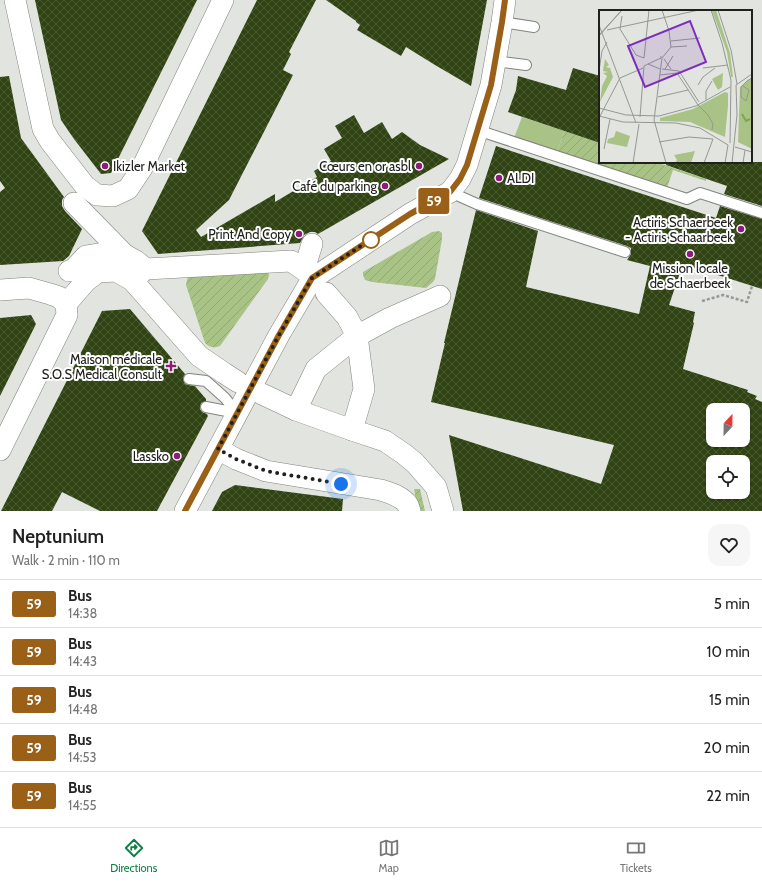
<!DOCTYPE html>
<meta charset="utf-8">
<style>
:root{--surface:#fff;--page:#f6f6f6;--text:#222;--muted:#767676;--line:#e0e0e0;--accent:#0b8043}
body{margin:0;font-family:Cabin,sans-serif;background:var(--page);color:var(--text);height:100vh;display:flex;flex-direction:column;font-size:15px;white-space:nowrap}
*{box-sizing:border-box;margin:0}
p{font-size:13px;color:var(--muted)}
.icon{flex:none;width:22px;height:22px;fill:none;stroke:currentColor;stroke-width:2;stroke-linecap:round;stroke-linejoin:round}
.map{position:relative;height:511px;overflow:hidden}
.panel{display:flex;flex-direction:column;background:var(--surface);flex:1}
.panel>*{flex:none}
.badge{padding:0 8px;border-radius:3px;font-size:14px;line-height:26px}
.needle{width:26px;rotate:22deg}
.tools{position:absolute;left:706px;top:403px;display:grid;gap:8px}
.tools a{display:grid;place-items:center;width:44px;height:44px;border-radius:8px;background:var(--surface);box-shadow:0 1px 3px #0004;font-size:20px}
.you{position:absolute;width:20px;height:20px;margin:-10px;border:3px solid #fff;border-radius:50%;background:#1a73e8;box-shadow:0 0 0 6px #1a73e833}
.map>.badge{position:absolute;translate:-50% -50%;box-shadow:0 0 0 2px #fff}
.round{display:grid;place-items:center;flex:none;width:42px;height:42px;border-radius:12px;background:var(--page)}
.headline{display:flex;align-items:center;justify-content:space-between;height:68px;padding:0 12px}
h1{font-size:19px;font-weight:600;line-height:30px}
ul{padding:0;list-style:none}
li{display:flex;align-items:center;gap:12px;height:48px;padding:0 12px;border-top:1px solid var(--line)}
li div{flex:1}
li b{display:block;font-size:15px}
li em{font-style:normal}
li .badge{min-width:44px;font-weight:700;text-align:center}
.menu{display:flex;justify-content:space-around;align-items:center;height:56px;border-top:1px solid var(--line);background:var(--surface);font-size:11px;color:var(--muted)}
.menu a{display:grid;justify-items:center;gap:2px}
.menu .on{color:var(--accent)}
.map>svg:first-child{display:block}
.garden{fill:url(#garden-furrows)}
.pitch{fill:#a9c387}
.building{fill:url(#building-cross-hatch);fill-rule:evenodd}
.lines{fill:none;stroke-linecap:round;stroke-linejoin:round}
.lane-casing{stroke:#81847e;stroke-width:12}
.street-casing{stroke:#81847e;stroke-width:22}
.path{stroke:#959893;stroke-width:2.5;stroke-dasharray:3 2;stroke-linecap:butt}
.lane{stroke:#fff;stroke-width:10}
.street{stroke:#fff;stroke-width:21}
.line-casing{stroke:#fff;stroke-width:9}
.line{stroke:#9b6018;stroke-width:6}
.walk{stroke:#20211f;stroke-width:4;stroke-dasharray:0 7.2}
.poi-dot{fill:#8f1a79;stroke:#fff;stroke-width:1.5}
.stop-dot{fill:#fff;stroke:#9b6018;stroke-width:2}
.labels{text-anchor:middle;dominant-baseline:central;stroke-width:4;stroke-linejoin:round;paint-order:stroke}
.poi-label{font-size:13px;fill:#20211f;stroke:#fff;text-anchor:end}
.inset-river{fill:none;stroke:#81a54b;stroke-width:2}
.inset-road{fill:none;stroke:#949792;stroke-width:1}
.view{fill:#7b2cbf;fill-opacity:0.15;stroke:#7b2cbf;stroke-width:2}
.inset-edge{fill:none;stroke:#20211f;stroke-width:2}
</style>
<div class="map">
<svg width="762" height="511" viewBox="0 0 762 511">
<defs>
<pattern id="garden-furrows" width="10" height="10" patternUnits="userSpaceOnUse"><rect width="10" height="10" fill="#a9c387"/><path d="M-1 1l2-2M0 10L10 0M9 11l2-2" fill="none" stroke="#91a774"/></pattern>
<pattern id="building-cross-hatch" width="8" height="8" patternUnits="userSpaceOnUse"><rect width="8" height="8" fill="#304312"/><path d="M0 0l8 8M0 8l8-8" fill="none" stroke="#4c5b34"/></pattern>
</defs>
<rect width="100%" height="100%" fill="#e2e5df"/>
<g class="garden">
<polygon points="564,131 600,143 600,162 656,162 706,179 706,181 673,170 667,188 557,152"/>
<polygon points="439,231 442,233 442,239 435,279 433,282 426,288 372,282 365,280 363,275 363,272 432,232"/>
<path d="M268,272L269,275L268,279L220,346C214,348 210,348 205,343L186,285L187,280L189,275Z"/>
<polygon points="414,489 420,489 425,511 418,511"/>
</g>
<polygon class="pitch" points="522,117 564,131 557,152 514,138"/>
<g class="building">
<polygon points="35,0 197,0 111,173 101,174 74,139 61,120"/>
<polygon points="257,0 316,0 289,52 291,54 283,70 293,75 229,200 196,230 201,237 275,194 275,202 317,177 314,171 331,161 324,149 342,138 335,126 354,115 364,133 382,122 392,139 402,132 420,145 449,159 318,234 315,232 310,232 304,235 300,243 158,254 142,231"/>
<polygon points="326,0 487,0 471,86 435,65 406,47 401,56 357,30 360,25 356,22 356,21"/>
<polygon points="573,68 600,76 600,143 508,112 516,90 518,76 566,90"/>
<polygon points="9,76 21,138 64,197 62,200 62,206 65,211 82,229 69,256 63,261 0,265 0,192 5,188 0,181 0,77"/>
<path d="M496,146L716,218L720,206L762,219V289L683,264L669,305L695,312L693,322L694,323L683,369L748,390L747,392L757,396L755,399L762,402V511H463L449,435L601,484L614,445L431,402L445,343H444L476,210L538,231L526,287L639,314L650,266L627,260L631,254V248L627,246L479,198ZM713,410H743V440H713ZM713,462H743V492H713Z"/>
<polygon points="667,162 762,162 762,206 724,194 727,186 666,165"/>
<polygon points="130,309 185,374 183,379 185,384 188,385 195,386 206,399 206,401 201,403 200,409 202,412 207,414 208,416 157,511 100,511 62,492 52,511 1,511 102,311"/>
<polygon points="31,315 36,324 0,396 0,318"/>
<polygon points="235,485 343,499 342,511 212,511 222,492"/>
</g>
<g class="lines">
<g class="lane-casing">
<g id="lane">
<polyline points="502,22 534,27"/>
<polyline points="495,61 526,65"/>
<polyline points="477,130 687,199 700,193 762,213"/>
<polyline points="450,192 477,204 625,252"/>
<polyline points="189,379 206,381 225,398 237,413 206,407"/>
</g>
</g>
<g class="street-casing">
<g id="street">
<polyline points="15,0 43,129 50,141 85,186 97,195 113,196 128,189 142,168 223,0"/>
<polyline points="74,203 125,255"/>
<polyline points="69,271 74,269 86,256 104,253 112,253 125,255 136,261 146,269"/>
<polyline points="132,280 146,269 291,261 304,270 312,244"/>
<polyline points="0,290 29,288 50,294 59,297 66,304"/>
<polyline points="326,293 347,317 357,336 364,389 352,430"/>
<polyline points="262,394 296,410 352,430 385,441 404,454 415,463 436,487 443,511"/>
<polyline points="296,410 316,369 357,336 390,318 440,296"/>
<path d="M218,449L236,459L266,471L381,490C390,493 402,496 408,505C408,505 410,511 410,511"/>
<polyline points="0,450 67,315 66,304 86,281 98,272 116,271 132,280 199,356 224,373 238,382"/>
<polyline points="185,511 279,335 312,279 410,214 450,192 460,179 467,165 491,85 502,22 505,0"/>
</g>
</g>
<polyline class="path" points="702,301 723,295 747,302 752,286"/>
<use href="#lane" class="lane"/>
<use href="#street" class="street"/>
</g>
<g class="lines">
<g class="line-casing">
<polyline id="line" points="185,511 279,335 312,278 410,214 450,192 460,179 467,165 491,85 502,22 505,0"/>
</g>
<use href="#line" class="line"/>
<polyline class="walk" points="341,484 266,471 236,459 218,449 279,335 312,278 373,238 371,240"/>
</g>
<g class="poi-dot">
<circle cx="105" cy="166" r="4"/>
<circle cx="419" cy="166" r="4"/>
<circle cx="499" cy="178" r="4"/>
<circle cx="385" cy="186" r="4"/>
<circle cx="741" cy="229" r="4"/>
<circle cx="299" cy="234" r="4"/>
<circle cx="690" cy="254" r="4"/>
<path d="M169 360h4v4h4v4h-4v4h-4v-4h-4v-4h4z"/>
<circle cx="177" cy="456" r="4"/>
</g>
<circle class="stop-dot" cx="371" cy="240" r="8"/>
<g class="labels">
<g class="poi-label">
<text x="113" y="166" text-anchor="start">Ikizler Market</text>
<text x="411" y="166">Cœurs en or asbl</text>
<text x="507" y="178" text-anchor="start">ALDI</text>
<text x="377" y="186">Café du parking</text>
<text x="733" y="222">Actiris Schaerbeek<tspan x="733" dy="15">- Actiris Schaarbeek</tspan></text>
<text x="291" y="234">Print And Copy</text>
<text x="690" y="268" text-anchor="middle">Mission locale<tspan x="690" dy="15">de Schaerbeek</tspan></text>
<text x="162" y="359">Maison médicale<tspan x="162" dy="15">S.O.S Medical Consult</tspan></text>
<text x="169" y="456">Lassko</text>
</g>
</g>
<g transform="translate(599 10)">
<rect width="153" height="153" fill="#e2e5df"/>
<path d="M117,0L131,43L134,67H132L128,42L113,1ZM153,67V139L139,132L141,77ZM126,82L129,83V96L126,127L91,112L61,111V108L94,99Z" fill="#a9c387"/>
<path d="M6,49L10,55L7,57L11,58L14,67L1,92L3,76L8,66L4,63L9,62L4,61ZM124,63L123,77L119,80L113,69ZM17,121L31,126L28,137L8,133L9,129L15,127ZM96,141L92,153H76L78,150L75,145Z" fill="#a9c387"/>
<path class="inset-river" d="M143,104L147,111L151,109"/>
<path class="inset-road" d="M63,0L70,21L72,37M112,0L123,33L132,70L131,133M119,0L132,40L138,74M0,15L37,113M21,19L37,45L45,48L50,0M21,19L23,6M8,20L100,0M0,25L23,0M0,26L23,0M72,31L101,28M72,37L88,36M65,49L72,59M49,54L62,48V46M104,58L129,55M63,59L80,61L100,92M66,59L74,46M0,61L3,41L8,32M61,65L78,63L99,95L109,105L114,114L113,120M21,68L44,58M99,75L104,67L116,58M144,76L150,80L147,91L142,87V78L143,76L148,71L153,68M59,87L89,80M107,90V81L113,71M0,98L27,105L60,106L97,96L131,77M0,106L24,112L77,113L101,118L129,135L126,153M41,107L45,56L49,54L61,59M0,108L21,68M60,132L90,127L114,129L105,153M136,137L153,142M5,139L11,109M34,153L40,114M67,153L55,110L63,48L72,37M133,153L138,105L137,75L153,64M144,153L146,140"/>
<path class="view" d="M91,11L107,52L46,77L29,36Z"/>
<rect width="153" height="153" class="inset-edge"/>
</g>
</svg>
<div class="tools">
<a><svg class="needle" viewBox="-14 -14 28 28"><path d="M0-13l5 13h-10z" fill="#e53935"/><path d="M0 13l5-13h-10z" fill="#767676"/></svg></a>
<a><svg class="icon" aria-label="locate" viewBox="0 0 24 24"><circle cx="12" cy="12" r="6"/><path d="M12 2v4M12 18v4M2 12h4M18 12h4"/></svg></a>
</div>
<div class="you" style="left:341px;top:484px"></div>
<b class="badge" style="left:434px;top:201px;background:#9b6018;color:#fff">59</b>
</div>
<section class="panel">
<div class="headline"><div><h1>Neptunium</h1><p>Walk · 2 min · 110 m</p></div><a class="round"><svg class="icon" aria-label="heart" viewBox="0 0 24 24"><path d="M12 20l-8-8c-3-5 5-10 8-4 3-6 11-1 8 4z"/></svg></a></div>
<ul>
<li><span class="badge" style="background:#9b6018;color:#fff">59</span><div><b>Bus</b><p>14:38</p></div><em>5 min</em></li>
<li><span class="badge" style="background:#9b6018;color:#fff">59</span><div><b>Bus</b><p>14:43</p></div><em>10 min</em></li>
<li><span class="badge" style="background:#9b6018;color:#fff">59</span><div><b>Bus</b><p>14:48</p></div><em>15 min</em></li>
<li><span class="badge" style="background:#9b6018;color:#fff">59</span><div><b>Bus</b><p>14:53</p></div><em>20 min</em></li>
<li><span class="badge" style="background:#9b6018;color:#fff">59</span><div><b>Bus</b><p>14:55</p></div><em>22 min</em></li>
</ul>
</section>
<nav class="menu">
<a class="on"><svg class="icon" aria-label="directions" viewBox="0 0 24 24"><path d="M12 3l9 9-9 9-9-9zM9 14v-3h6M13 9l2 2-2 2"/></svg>Directions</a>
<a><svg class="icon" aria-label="map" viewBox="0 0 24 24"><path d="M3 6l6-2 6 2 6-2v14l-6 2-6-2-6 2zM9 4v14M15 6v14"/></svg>Map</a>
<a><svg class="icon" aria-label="tickets" viewBox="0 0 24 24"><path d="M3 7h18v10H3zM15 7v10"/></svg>Tickets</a>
</nav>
